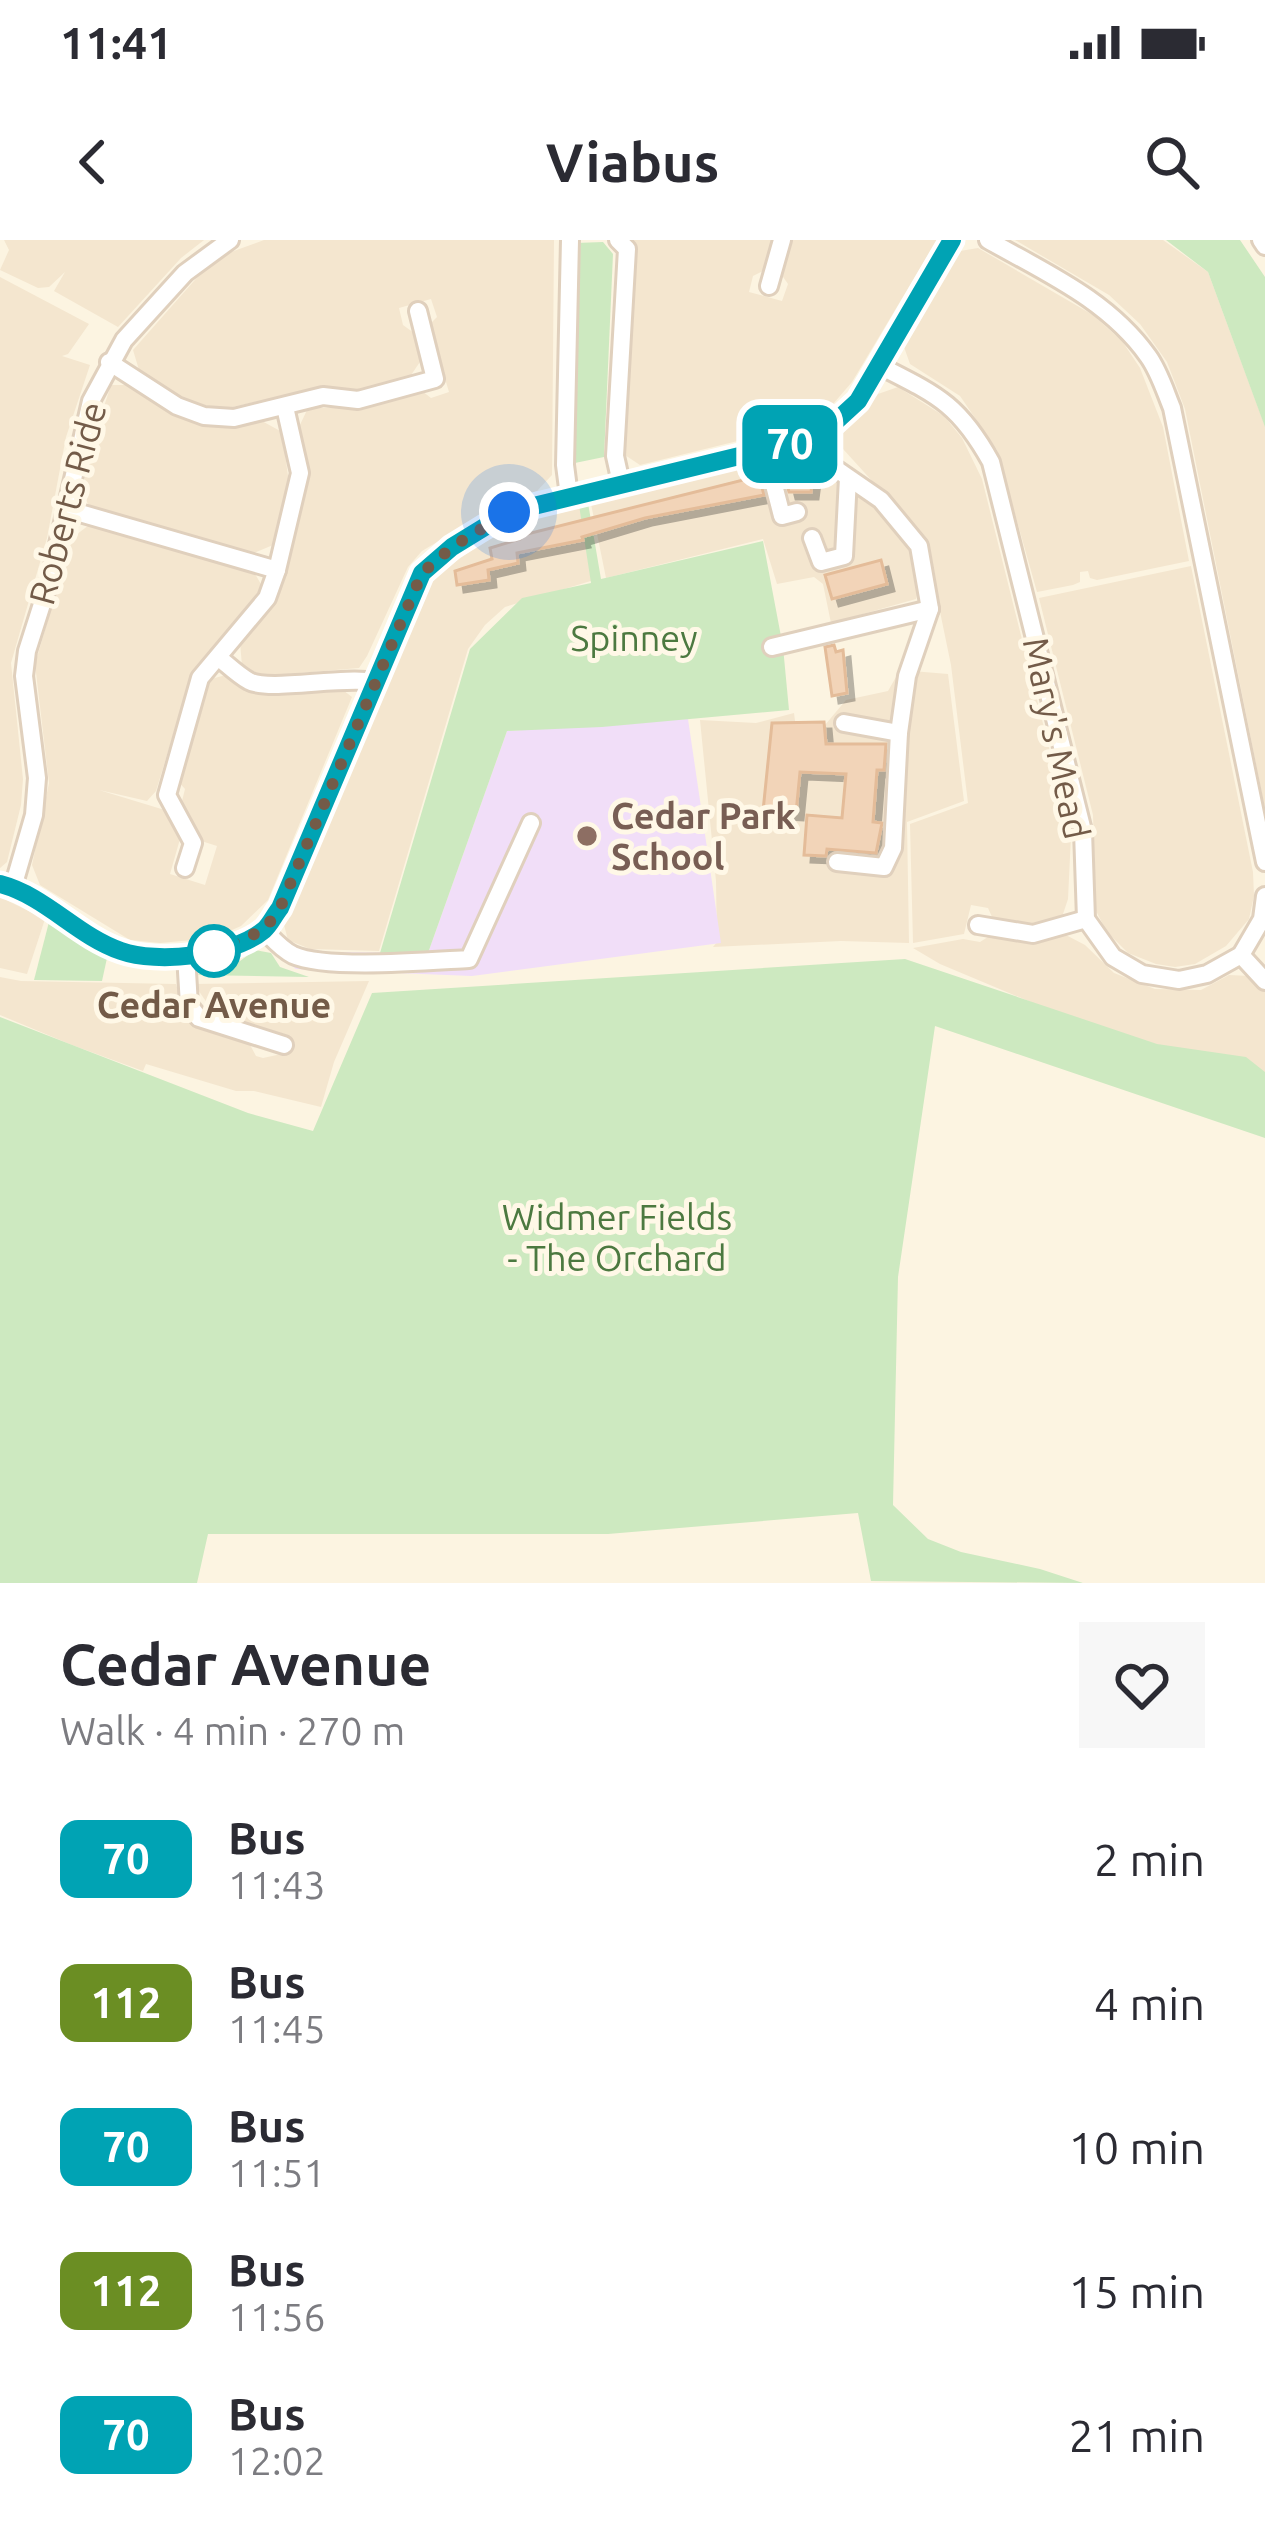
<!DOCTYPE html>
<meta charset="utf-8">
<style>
:root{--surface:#fff;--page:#f7f7f7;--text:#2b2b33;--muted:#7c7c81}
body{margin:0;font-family:Ubuntu,sans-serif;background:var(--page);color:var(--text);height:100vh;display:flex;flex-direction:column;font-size:45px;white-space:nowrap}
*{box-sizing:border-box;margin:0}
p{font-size:39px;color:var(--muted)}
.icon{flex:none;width:66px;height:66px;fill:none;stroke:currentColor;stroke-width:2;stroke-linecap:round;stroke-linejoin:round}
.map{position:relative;height:1343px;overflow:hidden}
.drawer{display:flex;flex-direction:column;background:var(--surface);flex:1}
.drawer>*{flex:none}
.badge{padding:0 24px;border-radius:18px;font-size:42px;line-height:78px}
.you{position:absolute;width:60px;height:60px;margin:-30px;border:9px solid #fff;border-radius:50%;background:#1a73e8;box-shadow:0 0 0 18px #1a73e833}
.map>.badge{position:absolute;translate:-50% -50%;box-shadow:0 0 0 6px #fff}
.round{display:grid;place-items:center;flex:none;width:126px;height:126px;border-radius:0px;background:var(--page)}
.head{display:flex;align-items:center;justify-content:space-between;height:204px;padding:0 60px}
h1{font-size:57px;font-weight:600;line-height:90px}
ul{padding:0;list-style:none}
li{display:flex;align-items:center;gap:36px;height:144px;padding:0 60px}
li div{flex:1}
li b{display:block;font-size:45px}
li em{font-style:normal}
li .badge{min-width:132px;font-weight:700;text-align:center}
.status{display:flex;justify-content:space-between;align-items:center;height:84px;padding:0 60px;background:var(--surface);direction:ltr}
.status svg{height:33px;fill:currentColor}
header{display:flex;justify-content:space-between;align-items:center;height:156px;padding:0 60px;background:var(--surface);font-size:54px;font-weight:600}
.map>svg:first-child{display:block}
.residential{fill:#f4e6cf}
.education{fill:#f1def8}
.green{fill:#cde9c0}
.building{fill:#f2d4b8;stroke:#e4bc99;stroke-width:3;filter:url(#shadow)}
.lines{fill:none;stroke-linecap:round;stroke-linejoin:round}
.minor-casing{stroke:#e0d0bd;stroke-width:22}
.minor{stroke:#fff;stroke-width:16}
.line-casing{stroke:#fff;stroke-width:27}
.line{stroke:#00a3b4;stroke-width:18}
.walk{stroke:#735b48;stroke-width:12;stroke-dasharray:0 21.6}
.education-dot{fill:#8d6e63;stroke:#fff8e7;stroke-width:4.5}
.stop-dot{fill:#fff;stroke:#00a3b4;stroke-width:6}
.labels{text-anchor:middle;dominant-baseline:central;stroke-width:10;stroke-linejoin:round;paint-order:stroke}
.street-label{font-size:36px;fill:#735b48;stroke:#fff8e7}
.park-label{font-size:36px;fill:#4c7940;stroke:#fff8e7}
.education-label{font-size:36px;font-weight:bold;fill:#785e54;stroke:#fff8e7;text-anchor:start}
.stop-label{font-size:36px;font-weight:bold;fill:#735b48;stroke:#fff8e7}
</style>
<div class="status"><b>11:41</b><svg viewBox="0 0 49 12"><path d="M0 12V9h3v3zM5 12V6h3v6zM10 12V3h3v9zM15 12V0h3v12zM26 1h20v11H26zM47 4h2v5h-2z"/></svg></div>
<header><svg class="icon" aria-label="back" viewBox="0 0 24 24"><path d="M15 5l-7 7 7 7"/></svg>Viabus<svg class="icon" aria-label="search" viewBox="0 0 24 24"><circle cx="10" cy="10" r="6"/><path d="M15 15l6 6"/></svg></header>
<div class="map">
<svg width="1265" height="1343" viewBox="0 0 1265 1343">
<defs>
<filter id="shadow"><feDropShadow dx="7" dy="7" stdDeviation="0" flood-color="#0004"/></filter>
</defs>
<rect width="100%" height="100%" fill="#fcf4e1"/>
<g class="residential">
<polygon points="4,0 204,0 181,18 118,87 54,51 65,32 49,47 38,48 0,30 9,10"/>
<polygon points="264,0 554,0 552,235 537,251 499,265 422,311 408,327 367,416 359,428 264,436 242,426 240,402 274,358 302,257 298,189 308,168 356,168 422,151 431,158 449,152 429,85 437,77 431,59 399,68 403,85 414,93 422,119 409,138 355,152 314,149 223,169 187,161 139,130 133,110 201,33 231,12"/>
<polygon points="628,0 773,0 765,30 753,36 749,52 782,61 788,44 781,34 790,0 937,0 852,142 827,171 795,187 640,225 625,215"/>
<polygon points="1015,0 1163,0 1208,32 1265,186 1265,569 1185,169 1167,122 1140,84 1109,55"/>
<polygon points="978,8 1093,75 1122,101 1140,128 1163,187 1189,321 1097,340 1090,338 1088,331 1080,332 1080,342 1073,345 1037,352 997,210 960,156 910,124 904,107 960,11"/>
<polygon points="0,37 89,84 68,114 62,116 90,125 66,197 47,298 11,423 23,539 21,565 7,622 0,628"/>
<polygon points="111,145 129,145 189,181 230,186 262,181 282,192 289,243 273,305 254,313 90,267 82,254 90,209"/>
<polygon points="898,147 944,176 962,198 982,239 1071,596 1068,659 1062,677 1032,685 993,679 988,668 971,665 964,694 913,703 910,584 968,563 951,425 925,299 833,198 854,182 878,154"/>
<polygon points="804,212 824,233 871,262 911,303 918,352 916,359 831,383 823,344 814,337 777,344 763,299 606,338 591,264"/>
<polygon points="580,267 594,340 505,367 485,385 468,409 379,711 310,709 288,700 284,685 428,347 442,331 489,298 532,278"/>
<polygon points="89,285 254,332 262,346 252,363 191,436 156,551 147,561 99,550 168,571 180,599 170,634 205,645 217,606 195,599 181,565 185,549 177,540 207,440 226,435 238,444 262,453 339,447 352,457 268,660 241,686 214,698 160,703 130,700 40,645 32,625 49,543 35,424 72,298"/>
<polygon points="1191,326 1253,632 1254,656 1249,679 1226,706 1195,724 1175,727 1156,724 1128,713 1107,692 1096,671 1093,575 1039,358"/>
<polygon points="900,430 948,434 964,561 907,582 909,703 841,701 713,707 717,702 716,641 700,480 756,483 794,473 797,496 825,495 825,485 846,460 888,451"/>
<polygon points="0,657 45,679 27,734 0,728"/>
<polygon points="1064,694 1085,705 1114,733 1155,749 1201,750 1229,735 1250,736 1265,752 1265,860 940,724 913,708 963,699 980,702 991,695 1031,701"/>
<polygon points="0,737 21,741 176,744 185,777 197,786 248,801 256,816 263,818 286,813 291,796 214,773 194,744 369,741 334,822 321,867 254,851 236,851 146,824 143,831 72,805 0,775"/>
</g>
<polygon class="education" points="688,479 721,703 472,736 296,729 277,715 286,702 310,712 428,713 507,491"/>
<g class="green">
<polygon points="1166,0 1240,0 1265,37 1265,187 1208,32"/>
<polygon points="603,2 613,14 604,217 570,224 576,3"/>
<polygon points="588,263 601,339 763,301 783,407 789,470 602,487 507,491 428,713 380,713 470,409 522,358 591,343 579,265"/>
<polygon points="49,682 107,718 102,741 34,740"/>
<polygon points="255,710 271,713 280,727 309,737 197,735 240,721"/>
<polygon points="905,719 1157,804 1246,817 1265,832 1265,898 935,786 898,1037 893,1265 928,1299 961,1312 1040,1329 1083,1343 871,1341 858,1273 608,1294 208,1294 197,1343 0,1343 0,777 248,873 313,891 372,753"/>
</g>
<g class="building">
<polygon points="783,228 814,229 811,252 789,252"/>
<polygon points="759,236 764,255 645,278 582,297 583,300 517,313 518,323 488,330 489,340 457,345 455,331 492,319 490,308 520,299 519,296"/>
<polygon points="881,320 887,344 832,359 825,335"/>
<polygon points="834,405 836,412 843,410 847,453 832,456 825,407"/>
<polygon points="824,482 826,504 886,504 884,530 877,530 873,582 882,583 876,613 827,609 826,616 804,615 807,575 842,578 846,534 800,532 796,573 763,571 772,483"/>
</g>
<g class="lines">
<g class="minor-casing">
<g id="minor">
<polyline points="618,0 627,9 615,216 621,243"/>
<path d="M988,0C1046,33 1108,60 1148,116C1159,131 1165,151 1172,168L1265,622"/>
<polyline points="1261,0 1265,6"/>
<polyline points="769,46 782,0"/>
<polyline points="109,122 177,166 204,176 234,178 323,156 358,160 435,139 418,71"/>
<path d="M880,126C937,155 959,164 991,222L1083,591L1086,679L1113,717L1142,734L1179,740L1207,734L1241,715L1262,679L1265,656"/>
<polyline points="812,197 823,220 881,260 919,306 930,369 907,436 899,493 893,608 884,627 837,622"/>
<polyline points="765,210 782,276 797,272"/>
<polyline points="569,256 565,225 570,0"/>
<polyline points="66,269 277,330"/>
<polyline points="812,298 821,322 844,316 848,238"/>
<polyline points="772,407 930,369"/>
<path d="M218,417C228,425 238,435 249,441C268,452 342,436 374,442"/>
<polyline points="844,483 899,493"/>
<polyline points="185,628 193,603 167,555 200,438 267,358 277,330 300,233 285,167"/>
<path d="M0,644C46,656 77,696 121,711C157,724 233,716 264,690C270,685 275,674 280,667L422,333L452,307L509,272L789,204L833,184L858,161L953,0"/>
<polyline points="13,647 34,575 37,538 24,436 27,411 50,339 91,161 124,100 185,33 230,0"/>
<polyline points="978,685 1033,694 1086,679"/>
<path d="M264,690C273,699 281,709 293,715C326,730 430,721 469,719L531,583"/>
<polyline points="186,715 189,765 199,778 284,805"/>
<polyline points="1241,715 1265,741"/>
</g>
</g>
<use href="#minor" class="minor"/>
</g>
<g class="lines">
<g class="line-casing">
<path id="line" d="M0,644C46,656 77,696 121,711C157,724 233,716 264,690C270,685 275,674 280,668L422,333L452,307L509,272L789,204L833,184L858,161L952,0"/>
</g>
<use href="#line" class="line"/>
<polyline class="walk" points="214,711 264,690 280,668 422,333 452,307 509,272"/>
</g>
<circle class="education-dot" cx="587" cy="596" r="12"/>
<circle class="stop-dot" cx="214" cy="711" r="24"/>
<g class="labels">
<g class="street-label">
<text transform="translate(67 263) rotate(-75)">Roberts Ride</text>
<text transform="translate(1057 498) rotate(78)">Mary's Mead</text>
</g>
<g class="park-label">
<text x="634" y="397">Spinney</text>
<text x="617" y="976">Widmer Fields<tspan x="617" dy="41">- The Orchard</tspan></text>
</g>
<g class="education-label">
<text x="611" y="575">Cedar Park<tspan x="611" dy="41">School</tspan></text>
</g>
<g class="stop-label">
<text x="214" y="764">Cedar Avenue</text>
</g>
</g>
</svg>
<div class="you" style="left:509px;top:272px"></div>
<b class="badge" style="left:790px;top:204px;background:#00a3b4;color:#fff">70</b>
</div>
<section class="drawer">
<div class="head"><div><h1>Cedar Avenue</h1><p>Walk · 4 min · 270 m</p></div><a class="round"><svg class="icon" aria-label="heart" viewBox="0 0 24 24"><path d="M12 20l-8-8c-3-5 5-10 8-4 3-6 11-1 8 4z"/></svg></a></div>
<ul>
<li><span class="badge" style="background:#00a3b4;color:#fff">70</span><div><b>Bus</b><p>11:43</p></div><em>2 min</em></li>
<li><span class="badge" style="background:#6b8e23;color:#fff">112</span><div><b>Bus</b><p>11:45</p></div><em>4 min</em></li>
<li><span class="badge" style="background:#00a3b4;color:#fff">70</span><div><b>Bus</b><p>11:51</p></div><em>10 min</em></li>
<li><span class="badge" style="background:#6b8e23;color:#fff">112</span><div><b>Bus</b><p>11:56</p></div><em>15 min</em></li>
<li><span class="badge" style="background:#00a3b4;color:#fff">70</span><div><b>Bus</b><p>12:02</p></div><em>21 min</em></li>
</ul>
</section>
